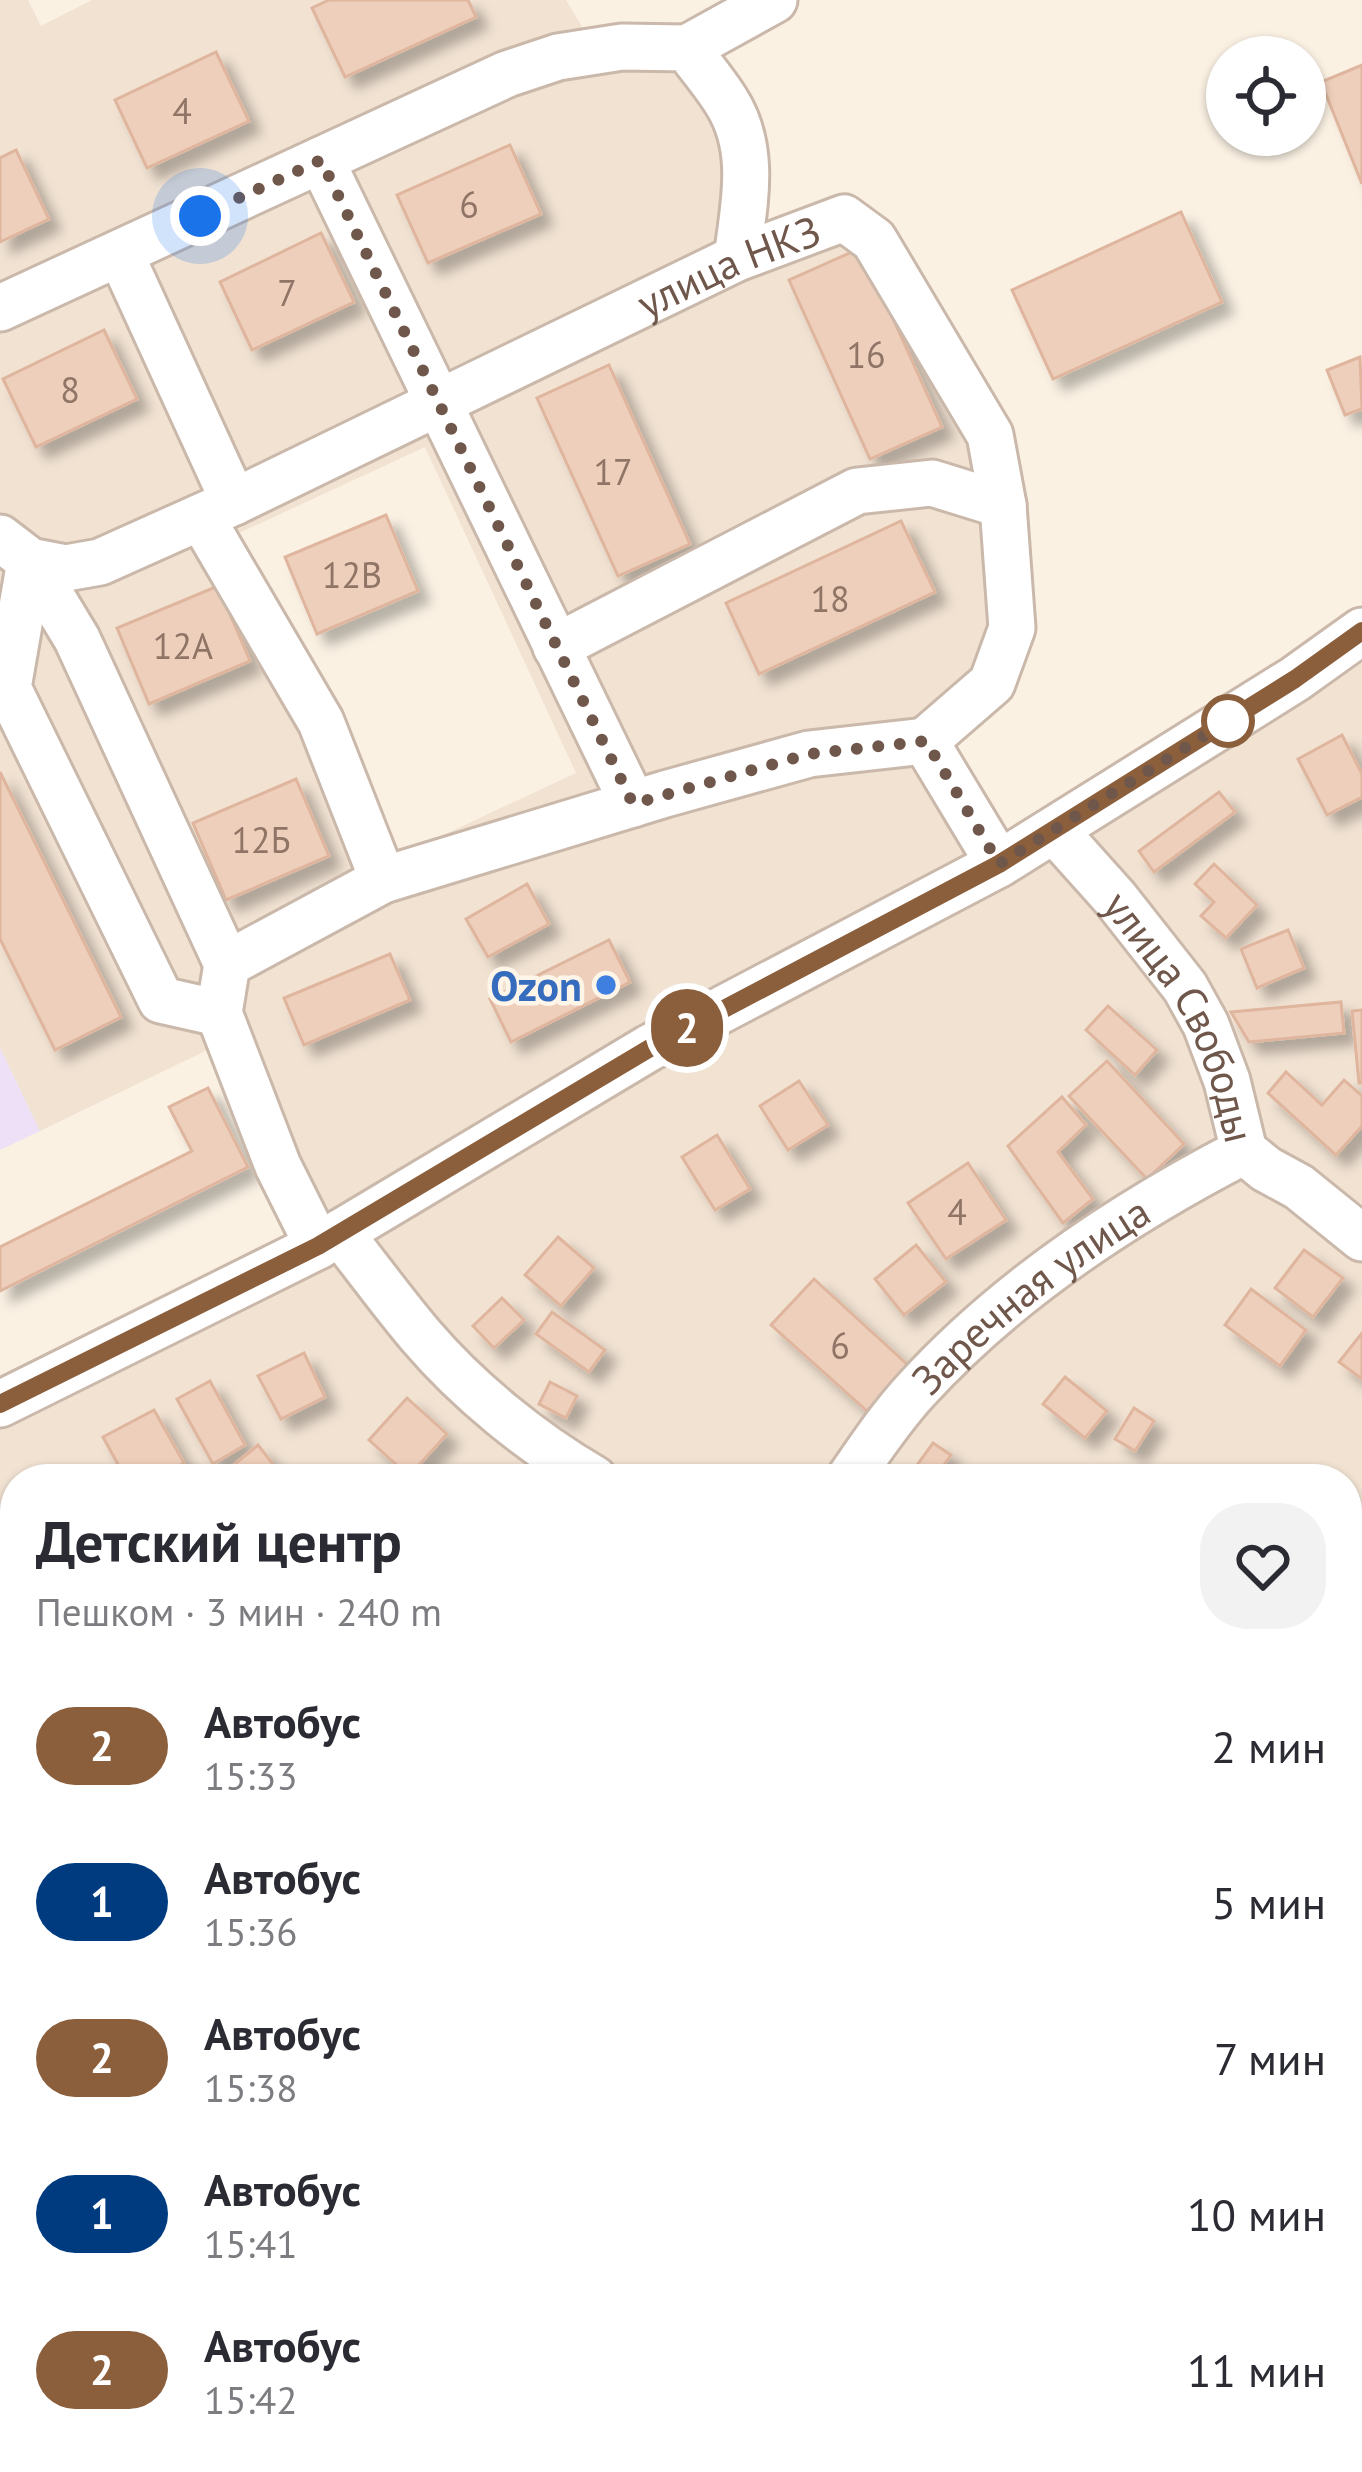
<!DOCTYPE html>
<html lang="ru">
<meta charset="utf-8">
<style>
:root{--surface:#fff;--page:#f2f2f3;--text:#2b2b33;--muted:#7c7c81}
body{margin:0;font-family:"PT Sans",sans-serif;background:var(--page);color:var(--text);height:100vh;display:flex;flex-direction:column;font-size:45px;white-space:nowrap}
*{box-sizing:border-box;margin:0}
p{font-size:39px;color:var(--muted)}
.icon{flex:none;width:66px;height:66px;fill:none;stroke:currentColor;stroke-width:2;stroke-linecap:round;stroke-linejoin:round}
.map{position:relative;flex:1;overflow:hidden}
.panel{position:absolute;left:0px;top:1464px;width:1362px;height:1008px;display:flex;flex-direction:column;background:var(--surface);border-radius:48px 48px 0 0;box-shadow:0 3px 9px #0004}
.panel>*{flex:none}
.badge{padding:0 24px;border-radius:39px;font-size:42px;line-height:78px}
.fabs{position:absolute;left:1206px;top:36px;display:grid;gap:24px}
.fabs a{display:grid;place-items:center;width:120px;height:120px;border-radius:50%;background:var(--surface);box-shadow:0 3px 9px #0004;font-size:60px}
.you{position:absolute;width:60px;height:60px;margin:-30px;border:9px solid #fff;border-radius:50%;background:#1a73e8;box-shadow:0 0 0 18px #1a73e833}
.map>.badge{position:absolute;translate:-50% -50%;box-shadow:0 0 0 6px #fff}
.round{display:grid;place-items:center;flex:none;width:126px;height:126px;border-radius:48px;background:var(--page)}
.summary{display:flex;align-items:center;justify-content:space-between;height:204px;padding:0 36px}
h1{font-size:57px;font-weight:700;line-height:90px}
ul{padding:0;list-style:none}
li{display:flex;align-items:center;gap:36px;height:156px;padding:0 36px}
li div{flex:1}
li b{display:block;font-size:45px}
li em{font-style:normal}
li .badge{min-width:132px;font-weight:700;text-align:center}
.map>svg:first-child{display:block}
.residential{fill:#f1e2d2;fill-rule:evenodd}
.education{fill:#eee0f6}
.building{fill:#eecfbc;stroke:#dfb59e;stroke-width:3;filter:url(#shadow)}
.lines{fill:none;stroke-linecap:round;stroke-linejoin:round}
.minor-casing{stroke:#cab8aa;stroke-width:51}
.minor{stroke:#fff;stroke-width:45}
.line-casing{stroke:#fff;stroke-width:27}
.line{stroke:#8b5e3c;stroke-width:18}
.walk{stroke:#70574b;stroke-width:12;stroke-dasharray:0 21.6}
.stop-dot{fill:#fff;stroke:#8b5e3c;stroke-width:6}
.shop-dot{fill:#3f7fe0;stroke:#fef5e9;stroke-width:4.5}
.labels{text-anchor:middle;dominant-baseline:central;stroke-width:9;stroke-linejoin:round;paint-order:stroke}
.number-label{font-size:36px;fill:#907567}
.street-label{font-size:42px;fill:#70574b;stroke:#fef5e9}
.shop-label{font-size:42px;font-weight:bold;fill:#366cbe;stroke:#fef5e9;text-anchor:end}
</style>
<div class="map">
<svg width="1362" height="2472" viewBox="0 0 1362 2472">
<defs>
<filter id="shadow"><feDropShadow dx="11" dy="11" stdDeviation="6" flood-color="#0004"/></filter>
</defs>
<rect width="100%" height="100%" fill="#faf1e3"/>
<path class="residential" d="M0,0H28L41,26L92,0H566L581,25L591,52L687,48L729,104L737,257L844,218L990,435L1012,628L926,741L999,864L1362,631V2472H0V1404L318,1246L230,1039L40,1131L0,1048ZM425,447L576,773L390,860L237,534ZM15,1479H1347V2457H15Z"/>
<polygon class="education" points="0,1048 40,1131 0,1150"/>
<g class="building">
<polygon points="329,0 468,0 476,17 345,77 312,8"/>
<polygon points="216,52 249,121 147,168 115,100"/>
<polygon points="1362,65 1362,184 1321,82"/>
<polygon points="510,145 541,214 428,263 397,195"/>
<polygon points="16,150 49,219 0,242 0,158"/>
<polygon points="1181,212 1222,302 1053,379 1012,290"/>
<polygon points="321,233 354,302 252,350 220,282"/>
<polygon points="861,248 942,427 870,459 789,280"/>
<polygon points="104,330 137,399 36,447 3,379"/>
<polygon points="1360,357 1362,409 1345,415 1327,370"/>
<polygon points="609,365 690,544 618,576 537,398"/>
<polygon points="386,515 418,591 317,634 285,557"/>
<polygon points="901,521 935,592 759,674 726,603"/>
<polygon points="218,586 250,661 149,704 117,628"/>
<polygon points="1342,735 1362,774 1362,797 1327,815 1298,759"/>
<polygon points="0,772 121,1017 55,1050 0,939"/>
<polygon points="296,779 329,856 226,900 193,823"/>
<polygon points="1219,792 1235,812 1154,872 1139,851"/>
<polygon points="1214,864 1257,905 1226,938 1201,916 1214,902 1195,884"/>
<polygon points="527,884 549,924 488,957 466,919"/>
<polygon points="1288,930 1304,968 1257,988 1241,949"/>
<polygon points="609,940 630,982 511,1042 490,999"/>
<polygon points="390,954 410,1000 304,1045 284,998"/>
<polygon points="1341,1002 1344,1033 1249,1042 1231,1012"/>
<polygon points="1108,1006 1157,1050 1135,1075 1086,1030"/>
<polygon points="1362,1010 1362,1083 1359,1083 1352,1011"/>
<polygon points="1107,1061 1184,1144 1147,1179 1069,1096"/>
<polygon points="1286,1072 1322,1105 1344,1080 1362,1096 1362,1126 1336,1155 1268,1093"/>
<polygon points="799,1081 828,1125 788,1150 760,1106"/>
<polygon points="208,1088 248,1167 0,1291 0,1247 192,1151 169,1107"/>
<polygon points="1062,1097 1086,1125 1058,1152 1093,1199 1063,1223 1008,1146"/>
<polygon points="717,1135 750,1189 715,1210 682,1157"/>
<polygon points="968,1163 1006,1220 946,1259 908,1203"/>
<polygon points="558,1237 594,1268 561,1306 525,1275"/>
<polygon points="916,1245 946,1282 904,1315 875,1279"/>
<polygon points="1304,1250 1343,1278 1313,1317 1275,1288"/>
<polygon points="814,1279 909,1366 867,1411 771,1325"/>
<polygon points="1251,1289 1306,1330 1280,1366 1225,1325"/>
<polygon points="502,1298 524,1320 494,1348 473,1326"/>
<polygon points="552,1312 605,1350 589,1372 536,1334"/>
<polygon points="1362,1333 1362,1379 1339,1362"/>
<polygon points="304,1353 325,1397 281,1419 258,1376"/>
<polygon points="1065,1377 1107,1411 1085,1438 1043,1404"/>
<polygon points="210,1381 245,1445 213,1464 177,1399"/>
<polygon points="550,1382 577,1396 566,1418 539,1404"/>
<polygon points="407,1398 447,1434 409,1476 369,1440"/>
<polygon points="1134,1408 1154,1421 1135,1451 1115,1439"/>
<polygon points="154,1410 184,1463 154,1479 126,1479 103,1437"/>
<polygon points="933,1443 951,1455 934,1479 907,1479"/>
<polygon points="258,1445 276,1468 263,1479 217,1479"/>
<polygon points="4,1529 15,1541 15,1575 0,1588 0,1533"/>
<polygon points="1347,1825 1362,1835 1362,1857 1347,1879"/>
<polygon points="717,2457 755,2457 757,2458 740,2472 711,2472 722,2463"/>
<polygon points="845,2457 905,2457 894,2472 848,2472 839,2466"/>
<polygon points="1109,2457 1158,2457 1147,2472 1128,2472"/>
<polygon points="1260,2457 1296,2457 1298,2458 1286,2472 1278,2472"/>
</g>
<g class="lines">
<g class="minor-casing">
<g id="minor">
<polyline points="687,48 774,0"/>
<polyline points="321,160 633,804"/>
<polyline points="120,253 234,502"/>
<path d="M0,308L507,74L558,57L622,47L687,48C700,66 715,83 726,101C757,149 744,205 737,258"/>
<polyline points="201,517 321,722 383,880"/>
<path id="s1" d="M0,538L30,561L66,568L100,562L234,502L737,258L844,218L874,240L990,435L1003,505L1012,628L992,683L925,741L999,864"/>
<polyline points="30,561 8,688 161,1000 219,1013"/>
<polyline points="30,561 77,639 227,964"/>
<polyline points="556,647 857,491 932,483 1003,505"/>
<path id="s2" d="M1055,831L1115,898L1185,987L1206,1025L1227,1081L1244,1151L1266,1169L1299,1187L1362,1238"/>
<path d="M340,1233C367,1267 393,1303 421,1336C469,1392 531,1442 594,1479"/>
<polyline points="318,1246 278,1166 219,1013 227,964 383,880 665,794 809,754 925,741"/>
<polyline points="0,1404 318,1246 649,1048 999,864 1295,679 1362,631"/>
<path id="s3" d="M849,1479C870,1449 891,1417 916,1390C1007,1290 1124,1213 1244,1151"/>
<polyline points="0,1682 15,1695"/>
<polyline points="1347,1951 1362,1961"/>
<polyline points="1013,2457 1033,2472"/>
<polyline points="143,2472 163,2457"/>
</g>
</g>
<use href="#minor" class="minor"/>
</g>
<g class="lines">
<g class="line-casing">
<polyline id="line" points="0,1404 318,1246 650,1048 999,864 1295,679 1362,631"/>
</g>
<use href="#line" class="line"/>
<polyline class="walk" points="200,216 321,160 633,804 809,754 926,741 999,864 1228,721"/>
</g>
<circle class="stop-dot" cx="1228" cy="721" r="24"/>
<circle class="shop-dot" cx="606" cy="985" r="12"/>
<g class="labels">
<g class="number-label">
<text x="182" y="110">4</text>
<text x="469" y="204">6</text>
<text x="287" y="292">7</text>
<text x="866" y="354">16</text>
<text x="70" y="389">8</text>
<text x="613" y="471">17</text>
<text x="352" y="574">12В</text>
<text x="830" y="598">18</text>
<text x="183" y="645">12А</text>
<text x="261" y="839">12Б</text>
<text x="957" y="1211">4</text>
<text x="840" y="1345">6</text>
</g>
<g class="street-label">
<text stroke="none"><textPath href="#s1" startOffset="804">улица НКЗ</textPath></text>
<text stroke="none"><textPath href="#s2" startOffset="228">улица Свободы</textPath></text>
<text stroke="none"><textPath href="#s3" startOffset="261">Заречная улица</textPath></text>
</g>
<g class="shop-label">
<text x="582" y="985">Ozon</text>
</g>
</g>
</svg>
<div class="fabs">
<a><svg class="icon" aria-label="locate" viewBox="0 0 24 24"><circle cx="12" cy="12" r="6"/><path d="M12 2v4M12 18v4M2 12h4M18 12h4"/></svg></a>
</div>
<div class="you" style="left:200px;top:216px"></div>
<b class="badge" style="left:687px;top:1028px;background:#8b5e3c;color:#fff">2</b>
<section class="panel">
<div class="summary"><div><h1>Детский центр</h1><p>Пешком · 3 мин · 240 m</p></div><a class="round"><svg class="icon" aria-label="heart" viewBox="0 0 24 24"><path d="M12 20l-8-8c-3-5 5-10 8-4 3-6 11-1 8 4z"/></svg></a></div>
<ul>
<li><span class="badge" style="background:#8b5e3c;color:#fff">2</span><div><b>Автобус</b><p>15:33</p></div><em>2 мин</em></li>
<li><span class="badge" style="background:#003b80;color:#fff">1</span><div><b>Автобус</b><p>15:36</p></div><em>5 мин</em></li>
<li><span class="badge" style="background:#8b5e3c;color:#fff">2</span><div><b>Автобус</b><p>15:38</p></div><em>7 мин</em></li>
<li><span class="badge" style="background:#003b80;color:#fff">1</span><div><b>Автобус</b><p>15:41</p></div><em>10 мин</em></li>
<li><span class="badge" style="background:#8b5e3c;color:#fff">2</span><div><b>Автобус</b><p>15:42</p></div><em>11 мин</em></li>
</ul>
</section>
</div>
